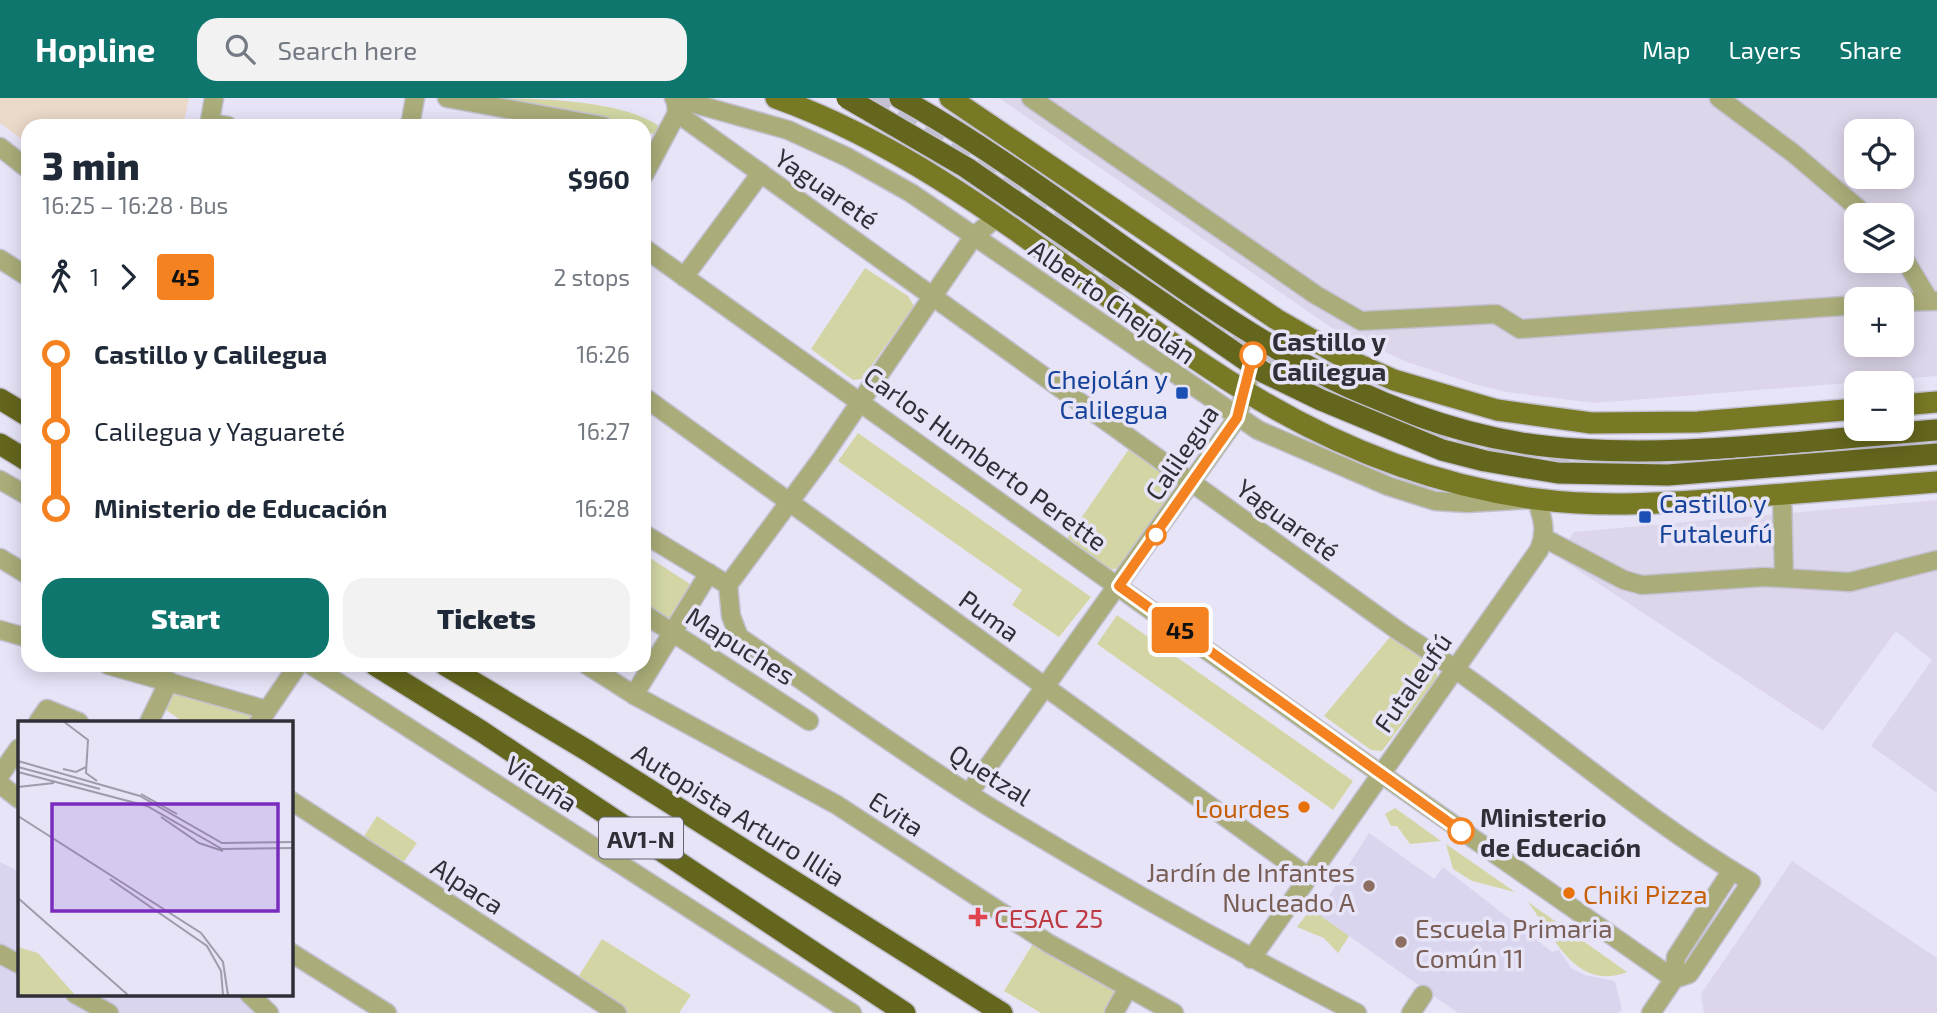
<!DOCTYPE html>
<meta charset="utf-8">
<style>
:root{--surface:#fff;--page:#f2f2f3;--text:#1f2937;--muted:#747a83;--accent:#0f766e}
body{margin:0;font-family:"Exo 2",sans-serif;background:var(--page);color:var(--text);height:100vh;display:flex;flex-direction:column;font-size:26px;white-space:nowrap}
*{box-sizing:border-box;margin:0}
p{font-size:23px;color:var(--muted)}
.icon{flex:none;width:38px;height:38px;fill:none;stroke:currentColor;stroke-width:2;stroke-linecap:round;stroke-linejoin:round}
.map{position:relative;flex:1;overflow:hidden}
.panel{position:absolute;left:21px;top:21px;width:630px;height:553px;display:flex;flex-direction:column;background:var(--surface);border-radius:21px;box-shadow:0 4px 18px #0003}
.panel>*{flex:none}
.badge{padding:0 14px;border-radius:5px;font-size:24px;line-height:46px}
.tools{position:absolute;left:1844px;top:21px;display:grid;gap:14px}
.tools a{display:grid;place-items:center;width:70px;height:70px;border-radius:14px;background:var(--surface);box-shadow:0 4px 18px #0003;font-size:35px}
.map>.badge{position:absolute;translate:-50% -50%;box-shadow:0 0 0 4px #fff}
.legs{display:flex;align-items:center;gap:10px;height:77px;padding:0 21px;font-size:23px}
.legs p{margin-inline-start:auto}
.head{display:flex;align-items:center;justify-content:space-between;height:119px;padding:0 21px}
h1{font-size:38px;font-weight:800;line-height:52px}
.primary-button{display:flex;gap:14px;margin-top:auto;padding:14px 21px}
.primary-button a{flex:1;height:80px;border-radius:21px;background:var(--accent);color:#fff;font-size:28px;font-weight:800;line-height:80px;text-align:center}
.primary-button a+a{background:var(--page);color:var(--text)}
ul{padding:0 21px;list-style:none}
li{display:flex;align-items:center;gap:24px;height:77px;font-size:26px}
li i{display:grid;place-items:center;width:10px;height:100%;margin:0 9px;background:currentColor}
li i::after{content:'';width:18px;height:18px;margin:-9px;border:5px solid;border-radius:50%;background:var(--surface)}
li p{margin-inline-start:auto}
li:first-child i{background:linear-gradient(#0000 50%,currentColor 0)}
li:last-child i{background:linear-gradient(currentColor 50%,#0000 0)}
header{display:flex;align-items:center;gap:42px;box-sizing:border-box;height:98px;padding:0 35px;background:var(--accent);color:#fff}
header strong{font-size:33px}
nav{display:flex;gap:38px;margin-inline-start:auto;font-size:24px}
.search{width:490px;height:63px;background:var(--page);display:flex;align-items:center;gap:18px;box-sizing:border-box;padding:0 24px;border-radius:21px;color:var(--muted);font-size:26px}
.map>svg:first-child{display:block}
.commercial{fill:#ebd9c9}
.industrial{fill:#ddd5ea;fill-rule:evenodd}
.built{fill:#d9d5ef}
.green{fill:#d3d6a4}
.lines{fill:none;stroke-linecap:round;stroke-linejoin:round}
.major-tunnel{stroke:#c2c0d1;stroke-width:21;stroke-dasharray:21 10;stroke-linecap:butt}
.minor-casing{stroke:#c2c0d1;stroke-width:21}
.major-casing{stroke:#c2c0d1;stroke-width:24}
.highway-casing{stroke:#c2c0d1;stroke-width:24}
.minor{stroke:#aaad79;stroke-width:18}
.major{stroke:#777924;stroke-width:21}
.highway{stroke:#64661d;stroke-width:21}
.highway-bridge-casing{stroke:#c2c0d1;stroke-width:24;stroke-linecap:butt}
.highway-bridge{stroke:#64661d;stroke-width:21}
.line-1-casing{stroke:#fff;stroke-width:16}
.line-1{stroke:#f58220;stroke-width:10}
.stop-1-dot{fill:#fff;stroke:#f58220;stroke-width:3.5}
.transit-dot{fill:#1a4fb4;stroke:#e7e4f8;stroke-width:2.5}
.food-dot{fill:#e8710a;stroke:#e7e4f8;stroke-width:2.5}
.education-dot{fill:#8d6e63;stroke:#e7e4f8;stroke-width:2.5}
.health-dot{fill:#e0444e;stroke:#e7e4f8;stroke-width:2.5}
.labels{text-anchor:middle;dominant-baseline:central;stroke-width:7;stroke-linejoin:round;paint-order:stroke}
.shield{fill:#e7e4f8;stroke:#676571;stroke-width:2}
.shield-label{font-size:24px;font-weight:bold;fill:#302f37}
.street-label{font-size:26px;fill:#302f37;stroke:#e7e4f8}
.stop-label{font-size:26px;font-weight:bold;fill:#302f37;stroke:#e7e4f8;text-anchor:start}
.transit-label{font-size:26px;fill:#164399;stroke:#e7e4f8;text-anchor:end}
.food-label{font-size:26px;fill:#c56008;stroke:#e7e4f8;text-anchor:end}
.education-label{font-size:26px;fill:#785e54;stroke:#e7e4f8;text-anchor:end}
.health-label{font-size:26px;fill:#be3a42;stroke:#e7e4f8;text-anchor:start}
.inset-road{fill:none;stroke:#9e9cab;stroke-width:2}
.view{fill:#7b2cbf;fill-opacity:0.15;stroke:#7b2cbf;stroke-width:3.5}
.inset-edge{fill:none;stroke:#302f37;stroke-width:3.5}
</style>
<header>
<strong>Hopline</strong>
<div class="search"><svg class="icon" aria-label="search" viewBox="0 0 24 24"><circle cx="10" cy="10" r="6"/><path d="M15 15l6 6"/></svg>Search here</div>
<nav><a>Map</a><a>Layers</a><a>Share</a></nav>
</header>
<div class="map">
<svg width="1937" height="915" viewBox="0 0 1937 915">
<rect width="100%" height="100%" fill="#e7e4f8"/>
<polygon class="commercial" points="0,0 189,0 183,28 28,28 28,46 0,25"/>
<g class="industrial">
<path d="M999,0H1937V278L1594,305L1507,294L1474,286L1407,264L1332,230ZM1857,33H1902V79H1857ZM1857,117H1902V163H1857ZM1857,201H1902V247H1857Z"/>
<polygon points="1937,402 1937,695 1871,648 1932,562 1896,533 1823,633 1558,459 1574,434"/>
<polygon points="1792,763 1937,860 1937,915 1704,915 1701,896"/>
</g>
<g class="built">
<polygon points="1369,735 1434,781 1443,769 1552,854 1559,852 1571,870 1585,877 1615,883 1622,912 1618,915 1458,915 1349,838 1338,855 1324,840 1297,829 1311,811 1318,815"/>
<polygon points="0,764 19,774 19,896 236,896 258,915 0,915"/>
</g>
<g class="green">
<path d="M473,0C527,0 619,0 659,28L654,36L644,34V28H615Z"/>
<polygon points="865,170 908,198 914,208 862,281 853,282 811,251"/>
<polygon points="858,335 1091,499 1059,539 1012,507 1022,492 838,363"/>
<path d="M1131,348C1150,363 1169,373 1172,399L1122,469L1110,472L1066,442Z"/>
<polygon points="644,456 696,490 672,527 644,508"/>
<polygon points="1117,517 1353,683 1333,712 1097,546"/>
<polygon points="1390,539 1436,569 1437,580 1382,653 1371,652 1324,618"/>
<polygon points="171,588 258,614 252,624 183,624 162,609"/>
<polygon points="1395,710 1441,743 1410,746 1397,728 1391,728 1385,716"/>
<polygon points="377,718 417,745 400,769 361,743"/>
<polygon points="1446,746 1515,794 1472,783 1453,771"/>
<path d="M1528,804L1627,874C1576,894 1554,839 1528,804Z"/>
<polygon points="1311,811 1349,838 1338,855 1324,840 1297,829"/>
<polygon points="602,841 691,897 679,915 624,915 575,884"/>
<polygon points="1034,844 1122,898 1112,915 1041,915 1004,893"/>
</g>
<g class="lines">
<g class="major-tunnel">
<path d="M871,0L913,22C988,72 1062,122 1137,173C1259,255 1370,332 1519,357C1591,369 1664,364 1736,359"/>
<polyline points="996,120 1026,124 1126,192"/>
<polyline points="1775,357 1937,345"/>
</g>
<g class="minor-casing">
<g id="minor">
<polyline points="447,0 603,28"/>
<path d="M674,0L788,32L847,59L911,95L1258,332L1388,388L1435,403L1467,405L1536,401C1543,420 1547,434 1539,452L1251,861"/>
<polyline points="1031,0 1316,197 1361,223 1496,216 1520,231 1857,207"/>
<polyline points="1719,0 1793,55 1866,117"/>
<path d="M677,15L1400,534C1521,611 1628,711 1751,784L1689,876L1674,881L1676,859L1732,772"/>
<polyline points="210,25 228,28"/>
<polyline points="209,28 214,0"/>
<polyline points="410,28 415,0"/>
<polyline points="0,49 28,71"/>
<polyline points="644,77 677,15 676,4"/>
<polyline points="644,150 1324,636 1674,881 1651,915"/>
<polyline points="1902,157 1929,202"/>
<polyline points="0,161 28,179"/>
<polyline points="684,179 761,75"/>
<polyline points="1902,204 1937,203"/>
<polyline points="644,299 1307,778"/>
<polyline points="0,382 28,398"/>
<polyline points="1782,396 1784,480"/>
<path d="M644,436L728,487L731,518L739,539C821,595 903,655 988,708C1108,781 1232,851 1357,915"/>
<polyline points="1544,440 1624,482 1642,487 1764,479 1850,484 1937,462"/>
<polyline points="0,460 28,477"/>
<polyline points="728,487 822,360 974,138 996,120"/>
<polyline points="644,516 809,623"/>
<polyline points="0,532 28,540"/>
<polyline points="108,567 267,612"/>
<polyline points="311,567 852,915"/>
<polyline points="587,567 634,597 837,707 1048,845 1174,915"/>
<polyline points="634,597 709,475"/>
<polyline points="38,624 47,611 79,624"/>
<polyline points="149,624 169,583"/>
<polyline points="259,624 298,567"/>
<polyline points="0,677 19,650"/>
<polyline points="0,686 19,701"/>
<polyline points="969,695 1237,320 1251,273"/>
<polyline points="290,702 617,915"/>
<polyline points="290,854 387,915"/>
<polyline points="0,856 19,866"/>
<polyline points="75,896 109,915"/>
<polyline points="249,896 269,915"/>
<polyline points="1114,915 1128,890"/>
<polyline points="1411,915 1423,897"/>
</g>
</g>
<g class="major-casing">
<g id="major">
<path d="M776,0C951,62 1089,197 1245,293C1334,348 1433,387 1536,401C1601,410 1668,405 1733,400C1801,395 1869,389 1937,384"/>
<polyline points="950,0 1276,221 1346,261 1394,282 1497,312 1591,325 1698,324 1857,311"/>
<polyline points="1902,307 1937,304"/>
</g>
</g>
<g class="highway-casing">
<g id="highway">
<path d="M900,0C1107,114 1280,306 1522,345C1651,365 1807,342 1937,332"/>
<polyline points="0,301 28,318"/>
<polyline points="0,346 28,363"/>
<polyline points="375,567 481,633 905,915"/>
<polyline points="445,567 588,653 1002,915"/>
</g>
</g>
<use href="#minor" class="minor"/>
<use href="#major" class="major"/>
<use href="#highway" class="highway"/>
<g class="highway-bridge-casing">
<polyline id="highway-bridge" points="847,0 967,70 1263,274 1321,302 1442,352 1485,363 1558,375 1668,377 1937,356"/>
</g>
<use href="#highway-bridge" class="highway-bridge"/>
</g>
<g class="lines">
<g class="line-1-casing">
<polyline id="line-1" points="1253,257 1237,320 1119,488 1461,733"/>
</g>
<use href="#line-1" class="line-1"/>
</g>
<g class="stop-1-dot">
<circle cx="1253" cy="257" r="12"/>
<circle cx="1156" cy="437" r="9"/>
<circle cx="1461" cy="733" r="12"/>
</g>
<g class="transit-dot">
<rect x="1175" y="288" width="14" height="14" rx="3.5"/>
<rect x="1638" y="412" width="14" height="14" rx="3.5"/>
</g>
<g class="food-dot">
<circle cx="1304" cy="709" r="7"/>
<circle cx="1569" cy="795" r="7"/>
</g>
<g class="education-dot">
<circle cx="1369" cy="788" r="7"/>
<circle cx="1401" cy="844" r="7"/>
</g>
<path class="health-dot" d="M974.5 808.5h7v7h7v7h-7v7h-7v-7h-7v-7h7z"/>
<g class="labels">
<rect class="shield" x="599" y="719.5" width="84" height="41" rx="5"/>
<g class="shield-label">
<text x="641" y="740">AV1-N</text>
</g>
<g class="street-label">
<text transform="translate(827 90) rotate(35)">Yaguareté</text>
<text transform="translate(1113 203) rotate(35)">Alberto Chejolán</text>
<text transform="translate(1181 354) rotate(-56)">Calilegua</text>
<text transform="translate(986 360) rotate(36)">Carlos Humberto Perette</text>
<text transform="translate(1288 421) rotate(36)">Yaguareté</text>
<text transform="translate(990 517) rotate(36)">Puma</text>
<text transform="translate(741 547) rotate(32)">Mapuches</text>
<text transform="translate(1412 584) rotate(-55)">Futaleufú</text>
<text transform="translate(991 676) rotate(32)">Quetzal</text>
<text transform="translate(542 685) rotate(33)">Vicuña</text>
<text transform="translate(897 715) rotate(33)">Evita</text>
<text transform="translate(739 716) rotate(32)">Autopista Arturo Illia</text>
<text transform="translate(468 787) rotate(33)">Alpaca</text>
</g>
<g class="stop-label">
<text x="1272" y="242">Castillo y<tspan x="1272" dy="30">Calilegua</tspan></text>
<text x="1480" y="718">Ministerio<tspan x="1480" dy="30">de Educación</tspan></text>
</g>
<g class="transit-label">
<text x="1168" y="280">Chejolán y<tspan x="1168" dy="30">Calilegua</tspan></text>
<text x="1659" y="404" text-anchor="start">Castillo y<tspan x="1659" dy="30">Futaleufú</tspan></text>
</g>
<g class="food-label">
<text x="1290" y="709">Lourdes</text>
<text x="1583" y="795" text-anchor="start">Chiki Pizza</text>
</g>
<g class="education-label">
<text x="1355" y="773">Jardín de Infantes<tspan x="1355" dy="30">Nucleado A</tspan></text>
<text x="1415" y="829" text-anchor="start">Escuela Primaria<tspan x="1415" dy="30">Común 11</tspan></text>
</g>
<g class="health-label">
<text x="994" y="819">CESAC 25</text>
</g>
</g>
<g transform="translate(18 623)">
<rect width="275" height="275" fill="#e7e4f8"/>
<path d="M0,226L20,232L57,274H0Z" fill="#d3d6a4"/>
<path class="inset-road" d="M45,0L70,19L68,52L79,60M0,40L122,75L204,122L275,121M0,46L82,68M45,48L58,51L68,46M0,51L129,85L204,128L275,127M0,66L36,62M123,73L159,93M0,95L183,212L205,241L210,274M143,96L181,122L205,130M92,158L189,225L203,250L205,274M0,177L110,274"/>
<path class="view" d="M34,83H260V190H34Z"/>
<rect width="275" height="275" class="inset-edge"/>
</g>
</svg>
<div class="tools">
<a><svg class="icon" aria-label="locate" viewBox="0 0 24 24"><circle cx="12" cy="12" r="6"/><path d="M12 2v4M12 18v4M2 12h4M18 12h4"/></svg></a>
<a><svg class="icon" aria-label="layers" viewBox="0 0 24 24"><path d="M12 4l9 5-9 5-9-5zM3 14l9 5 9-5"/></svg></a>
<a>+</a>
<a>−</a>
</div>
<b class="badge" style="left:1180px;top:532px;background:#f58220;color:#111">45</b>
<section class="panel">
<div class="head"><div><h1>3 min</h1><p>16:25 – 16:28 · Bus</p></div><b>$960</b></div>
<div class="legs"><svg class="icon" aria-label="walk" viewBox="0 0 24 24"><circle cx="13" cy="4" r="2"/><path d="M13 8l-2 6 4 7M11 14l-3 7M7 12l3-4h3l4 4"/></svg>1<svg class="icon" aria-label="forward" viewBox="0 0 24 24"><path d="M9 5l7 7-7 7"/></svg><b class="badge" style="background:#f58220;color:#111">45</b><p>2 stops</p></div>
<ul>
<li><i style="color:#f58220"></i><b>Castillo y Calilegua</b><p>16:26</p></li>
<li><i style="color:#f58220"></i><span>Calilegua y Yaguareté</span><p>16:27</p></li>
<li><i style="color:#f58220"></i><b>Ministerio de Educación</b><p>16:28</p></li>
</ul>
<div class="primary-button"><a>Start</a><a>Tickets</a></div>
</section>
</div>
